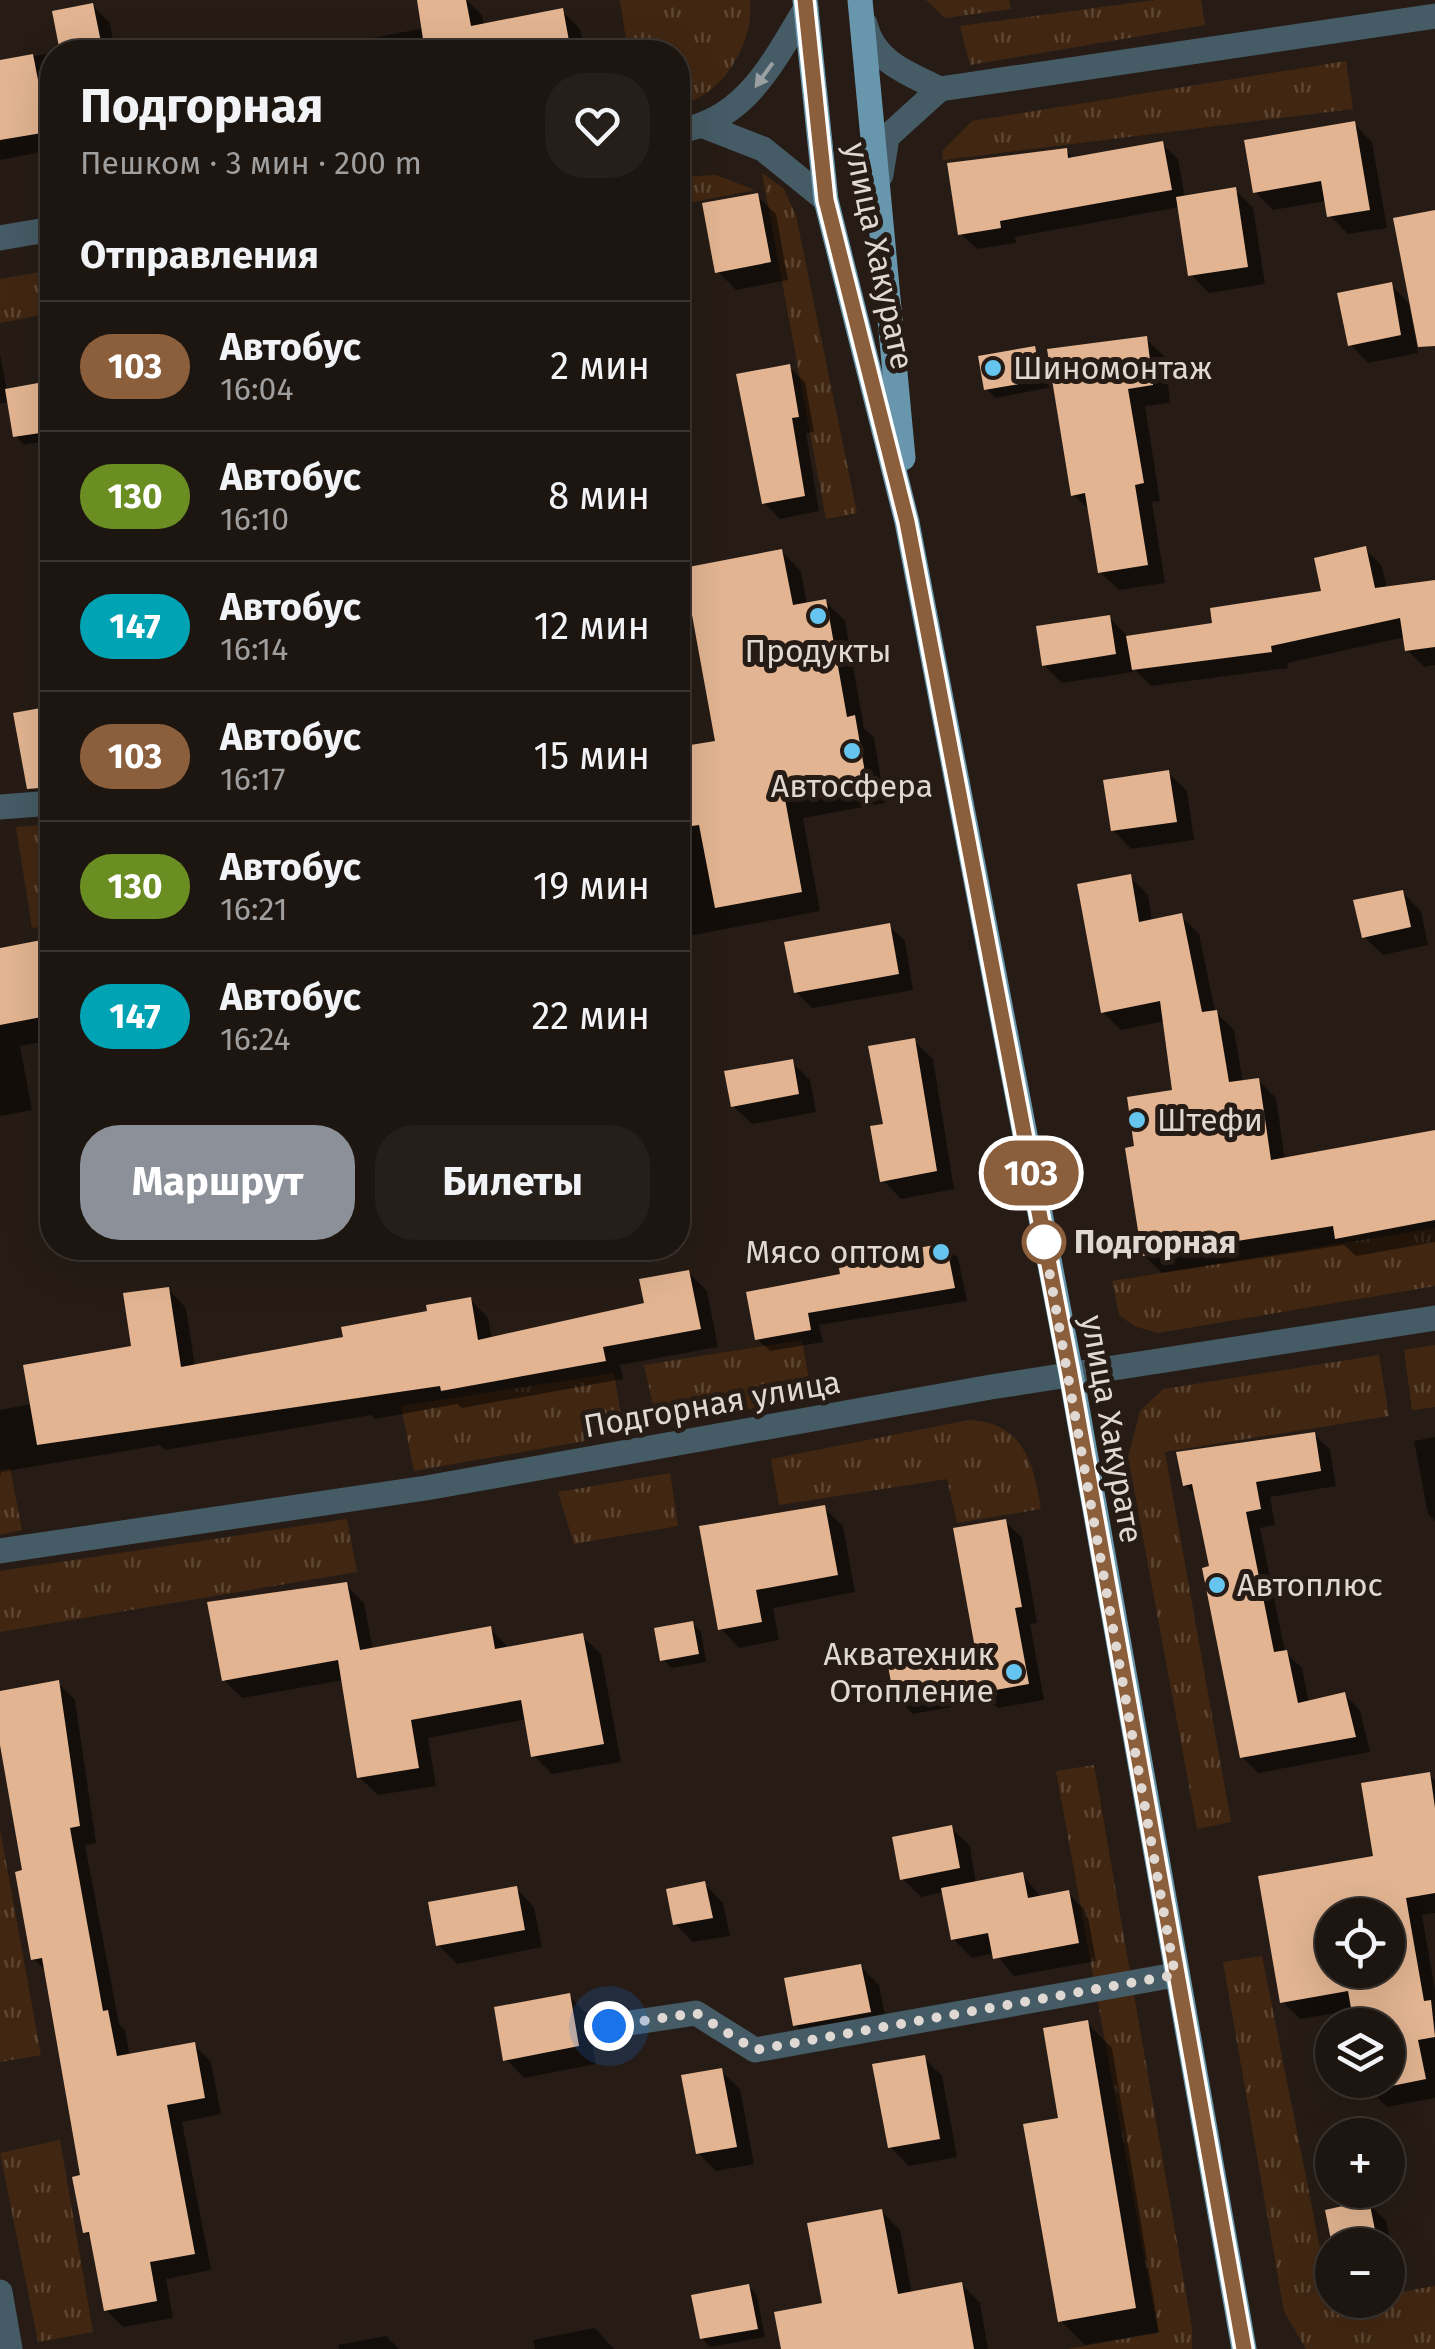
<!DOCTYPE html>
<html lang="ru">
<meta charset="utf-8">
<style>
:root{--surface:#1c1510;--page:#251e19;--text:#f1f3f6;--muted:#a09f9f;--line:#3a3430;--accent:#8c9099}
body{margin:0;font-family:"Fira Sans",sans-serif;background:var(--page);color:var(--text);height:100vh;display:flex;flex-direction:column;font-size:38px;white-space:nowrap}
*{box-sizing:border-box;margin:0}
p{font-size:32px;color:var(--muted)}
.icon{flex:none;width:55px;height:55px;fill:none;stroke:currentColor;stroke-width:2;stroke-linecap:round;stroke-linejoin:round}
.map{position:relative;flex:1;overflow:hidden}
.details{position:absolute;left:40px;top:40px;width:650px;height:1220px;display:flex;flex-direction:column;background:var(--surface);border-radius:40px;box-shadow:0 10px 40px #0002,0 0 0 2px var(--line)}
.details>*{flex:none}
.badge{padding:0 20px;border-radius:32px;font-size:35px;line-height:65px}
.tools{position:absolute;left:1315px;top:1898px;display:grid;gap:20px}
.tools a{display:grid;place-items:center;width:90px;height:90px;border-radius:50%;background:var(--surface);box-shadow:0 10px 40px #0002,0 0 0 2px var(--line);font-size:50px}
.you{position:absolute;width:50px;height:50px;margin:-25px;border:8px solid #fff;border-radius:50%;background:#1a73e8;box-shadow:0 0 0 15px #1a73e833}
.map>.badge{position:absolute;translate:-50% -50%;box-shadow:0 0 0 5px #fff}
h2{padding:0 40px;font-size:38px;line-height:90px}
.round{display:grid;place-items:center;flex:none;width:105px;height:105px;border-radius:40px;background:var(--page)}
.summary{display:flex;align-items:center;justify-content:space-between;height:170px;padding:0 40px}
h1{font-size:48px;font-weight:700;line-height:75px}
.primary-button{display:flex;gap:20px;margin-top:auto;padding:20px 40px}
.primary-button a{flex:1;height:115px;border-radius:40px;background:var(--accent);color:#fff;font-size:40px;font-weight:700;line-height:115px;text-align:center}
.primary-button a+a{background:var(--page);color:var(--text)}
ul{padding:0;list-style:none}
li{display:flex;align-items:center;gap:30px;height:130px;padding:0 40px;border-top:2px solid var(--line)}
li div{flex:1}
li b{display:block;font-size:38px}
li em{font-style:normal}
li .badge{min-width:110px;font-weight:700;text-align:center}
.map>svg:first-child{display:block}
.grass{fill:url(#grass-tufts)}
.shadow{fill:#0007;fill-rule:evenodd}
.building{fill:#e2b491;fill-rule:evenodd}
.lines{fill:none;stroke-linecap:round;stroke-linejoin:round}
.minor{stroke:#455b65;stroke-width:25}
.major{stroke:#6897ad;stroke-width:25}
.oneway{fill:#9aa0a2}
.line-casing{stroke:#fff;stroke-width:22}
.line{stroke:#8b5e3c;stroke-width:15}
.walk{stroke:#dfd8d3;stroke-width:10;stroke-dasharray:0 18}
.poi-dot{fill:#65c5ee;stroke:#261c15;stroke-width:4}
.stop-dot{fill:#fff;stroke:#8b5e3c;stroke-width:5}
.labels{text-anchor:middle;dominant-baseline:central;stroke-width:10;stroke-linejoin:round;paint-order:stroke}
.street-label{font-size:32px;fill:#dfd8d3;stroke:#261c15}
.poi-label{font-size:32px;fill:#dfd8d3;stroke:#261c15;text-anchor:start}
.stop-label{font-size:32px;font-weight:bold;fill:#dfd8d3;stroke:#261c15;text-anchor:start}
</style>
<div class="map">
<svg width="1435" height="2349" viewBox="0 0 1435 2349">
<defs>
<pattern id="grass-tufts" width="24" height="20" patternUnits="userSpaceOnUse" patternTransform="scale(2.5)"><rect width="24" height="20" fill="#412712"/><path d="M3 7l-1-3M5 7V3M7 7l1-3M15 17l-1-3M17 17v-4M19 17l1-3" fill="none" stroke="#5c4634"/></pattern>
</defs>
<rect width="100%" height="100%" fill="#261c15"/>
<g class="grass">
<path d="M620,0H750C755,42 722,98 678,105V52H628Z"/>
<polygon points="926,0 1009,0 1011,9 945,18"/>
<polygon points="1155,0 1201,0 1205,25 970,65 960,26"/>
<polygon points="1346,61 1353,109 943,160 942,151 972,121"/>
<polygon points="762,173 784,189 796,216 857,513 826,519"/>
<polygon points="716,175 755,190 678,205 678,177"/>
<polygon points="52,270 52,313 0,323 0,279"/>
<polygon points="52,824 52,925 32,928 16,827"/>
<polygon points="1435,1228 1435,1286 1158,1333 1134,1326 1119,1315 1112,1281"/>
<polygon points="802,1340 812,1397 658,1427 644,1365"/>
<polygon points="1435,1345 1435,1407 1412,1410 1404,1350"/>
<polygon points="1379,1355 1389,1416 1165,1452 1231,1822 1197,1829 1128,1457 1140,1411 1163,1389"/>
<polygon points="614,1373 624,1434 414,1471 401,1406"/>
<path d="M969,1420C1024,1422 1034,1465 1041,1509L957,1523L947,1479L779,1505L771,1459Z"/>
<polygon points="10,1468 22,1530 0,1535 0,1470"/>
<polygon points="670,1473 678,1526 574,1544 558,1492"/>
<polygon points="347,1519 357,1572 0,1632 0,1571"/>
<polygon points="1094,1765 1192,2328 1192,2349 1067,2349 1158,2333 1056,1771"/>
<polygon points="0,1829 41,2055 0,2062"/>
<polygon points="1262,1956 1331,2303 1388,2300 1388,2294 1435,2286 1435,2349 1306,2349 1284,2311 1223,1962"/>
<polygon points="60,2140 93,2332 38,2342 0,2153"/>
</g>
<g class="shadow">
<polygon points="446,0 467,0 482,15 484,26 562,11 580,29 585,52 375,52 372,38 425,28"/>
<polygon points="93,6 110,23 115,52 53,52 62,51"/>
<polygon points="275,46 281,52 240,52"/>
<polygon points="52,53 52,150 0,160 0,62"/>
<polygon points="1354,124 1372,142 1387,228 1348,234 1330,216 1327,201 1273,210 1255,192"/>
<polygon points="1162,144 1178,159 1185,198 1235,190 1253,208 1265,284 1209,293 1191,275 1180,207 1015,237 1016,243 977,249 961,234 1066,151 1074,159"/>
<polygon points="757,196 776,214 788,280 736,290 717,271"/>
<polygon points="1391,285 1409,303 1418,353 1368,363 1350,344"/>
<polygon points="1146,339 1165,357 1170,403 1145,406 1160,501 1152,502 1165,583 1119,590 1100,572 1091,512 1073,494"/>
<polygon points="1034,348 1043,357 1049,388 995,398 987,389"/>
<polygon points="0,354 7,391 37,386 46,394 52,440 24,445 16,436 10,402 0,404"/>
<polygon points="789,367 805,382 814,432 806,433 819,511 780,519 764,503"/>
<polygon points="1365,549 1382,566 1387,589 1435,582 1435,665 1424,667 1407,650 1405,637 1287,663 1288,668 1151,686 1132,667 1133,672 1062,683 1044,665 1110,618 1129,638 1215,625 1324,593"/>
<polygon points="781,551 801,571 807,605 825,601 845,621 864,728 874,738 885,803 803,818 820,911 678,938 678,750 718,743 697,626 678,607 678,571"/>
<polygon points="52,709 52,793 45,794 27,776 16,716"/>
<polygon points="1168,773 1187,791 1194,840 1131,849 1113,830"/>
<polygon points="1130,877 1148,895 1152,922 1181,916 1199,934 1215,1011 1234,1030 1243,1083 1258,1080 1276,1098 1285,1160 1435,1135 1435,1242 1356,1256 1344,1245 1162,1273 1144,1255 1137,1148 1175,1092 1165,1021 1121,1030 1103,1012"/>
<polygon points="1402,892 1421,911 1428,945 1383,955 1364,937"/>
<polygon points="889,926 905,941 913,990 812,1008 796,992"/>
<polygon points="52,940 52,1040 20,1046 32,1110 0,1116 0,947"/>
<polygon points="678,952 688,1030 678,1032"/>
<polygon points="914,1041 933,1059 954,1189 901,1199 883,1180 885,1126"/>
<polygon points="792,1062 810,1080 816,1112 752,1124 733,1106"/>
<polygon points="946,1246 958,1258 967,1301 819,1325 823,1342 770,1351 757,1339 843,1276"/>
<polygon points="689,1273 707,1291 718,1347 620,1365 623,1379 462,1408 457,1404 375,1419 372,1415 165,1450 160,1445 1,1472 0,1478 0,1410 32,1404 134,1348 168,1289 186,1308 195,1367 346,1339 470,1299 488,1318 492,1339 647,1305"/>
<polygon points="1314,1434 1330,1450 1336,1486 1270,1497 1275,1525 1260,1528 1285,1652 1302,1668 1309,1703 1344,1694 1360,1710 1370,1752 1258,1773 1242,1757 1198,1497 1185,1485"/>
<polygon points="1435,1437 1435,1521 1428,1514 1414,1441"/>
<polygon points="824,1508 843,1526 855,1592 773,1608 779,1640 739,1648 721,1629"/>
<polygon points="1005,1521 1022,1538 1037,1623 1030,1624 1044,1700 998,1708 989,1700 913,1714 896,1697 978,1650"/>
<polygon points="346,1585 364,1603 373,1650 490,1629 508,1647 582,1636 601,1654 621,1762 552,1774 534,1756 527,1719 428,1738 436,1786 378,1795 359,1777 344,1680 242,1698 224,1680"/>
<polygon points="692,1623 701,1632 706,1662 671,1668 663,1659"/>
<polygon points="58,1683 75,1700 96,1843 85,1845 119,2024 125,2030 130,2057 194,2045 211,2062 221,2114 182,2122 211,2270 166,2279 173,2318 123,2327 106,2310 93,2240 85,2232 83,2177 47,1972 33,1958 25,1872 0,1733 0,1693"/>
<path d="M1429,1775L1435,1781V1913L1422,1915L1435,1990V2098L1387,2107L1369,2089L1367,2080H1388V2025H1357L1354,2010L1300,2019L1283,2002L1261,1878L1376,1858ZM1332,1915H1388V1970H1332Z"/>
<polygon points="951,1828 970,1846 976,1884 1023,1875 1042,1898 1068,1893 1087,1912 1096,1961 1014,1976 995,1953 972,1958 953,1939 944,1892 921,1897 902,1878"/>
<polygon points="705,1884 723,1903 730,1936 693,1942 675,1924"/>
<polygon points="516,1888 534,1907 542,1947 457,1964 438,1945"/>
<polygon points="860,1966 879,1985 888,2030 814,2043 795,2025"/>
<polygon points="569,1996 587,2014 596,2064 524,2078 506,2059"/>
<polygon points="1087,2023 1112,2048 1159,2332 1085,2345 1060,2320 1061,2120"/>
<polygon points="924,2058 942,2076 957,2157 909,2166 890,2147"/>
<polygon points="721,2071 740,2089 754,2164 716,2171 698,2153"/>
<polygon points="1368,2203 1386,2221 1401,2294 1388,2297 1388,2245 1335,2245"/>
<polygon points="882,2212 900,2230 912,2294 962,2285 980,2303 988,2349 783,2349 825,2305"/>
<polygon points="749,2287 757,2295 765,2337 710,2347 702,2338"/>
<polygon points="595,2328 614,2349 535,2349 533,2340"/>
<polygon points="386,2336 399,2349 339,2349 338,2345"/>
</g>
<g class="building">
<polygon points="417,0 466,0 471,26 563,8 571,52 425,52"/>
<polygon points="93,3 103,52 60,52 52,11"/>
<polygon points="33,54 48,132 0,140 0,60"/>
<polygon points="1355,121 1370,210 1327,217 1321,181 1253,193 1244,140"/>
<polygon points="1163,141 1172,190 1000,221 1001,228 958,235 947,163 1067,148 1068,158"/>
<polygon points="1236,187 1248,267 1188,276 1176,197"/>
<polygon points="758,193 771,262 715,273 702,203"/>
<polygon points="1435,210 1435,346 1418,347 1393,218"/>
<polygon points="1392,282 1401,335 1348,346 1337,293"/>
<polygon points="1147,336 1153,385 1128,389 1144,483 1135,485 1148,565 1098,573 1085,493 1071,496 1047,349"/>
<polygon points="1035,346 1042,380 984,390 978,356"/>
<polygon points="790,364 799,417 792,418 805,496 762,504 736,374"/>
<polygon points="38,383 47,432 13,437 5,389"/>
<polygon points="1366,546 1375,588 1435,580 1435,647 1405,651 1400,618 1271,646 1272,652 1132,670 1126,636 1212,623 1210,608 1321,591 1314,558"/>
<polygon points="782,549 793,605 826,599 847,717 855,715 867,784 785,799 802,892 715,908 699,825 678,828 678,747 715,741 690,604 678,606 678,569"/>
<polygon points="1110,615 1116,654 1042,666 1036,626"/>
<polygon points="52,706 52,787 27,789 13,713"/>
<polygon points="1169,770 1177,822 1111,831 1103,780"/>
<polygon points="1131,874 1139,922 1182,913 1202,1012 1217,1010 1229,1082 1259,1078 1271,1160 1435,1130 1435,1220 1335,1239 1333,1226 1142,1256 1125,1148 1134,1146 1127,1097 1172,1090 1160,1001 1101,1013 1077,884"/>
<polygon points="1403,890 1411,927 1362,938 1353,900"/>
<polygon points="890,923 899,974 794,993 784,942"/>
<polygon points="52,938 52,1015 0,1025 0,948"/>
<polygon points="915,1038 937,1171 880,1182 870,1126 883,1124 868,1046"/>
<polygon points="793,1059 799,1094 731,1107 724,1071"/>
<polygon points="946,1243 955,1288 808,1313 811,1330 755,1340 746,1292 840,1274 838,1262"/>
<polygon points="689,1270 701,1329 603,1347 606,1361 441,1391 440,1386 37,1445 23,1365 131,1346 123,1293 169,1287 181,1367 343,1337 341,1327 427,1311 426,1305 471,1297 478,1340 644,1303 639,1279"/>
<polygon points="1315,1432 1321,1471 1256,1482 1261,1509 1246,1512 1274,1652 1287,1650 1298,1703 1345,1692 1356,1737 1240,1758 1202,1568 1209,1566 1192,1484 1183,1486 1176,1452"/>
<polygon points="825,1505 838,1575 756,1590 762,1622 718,1630 699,1526"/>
<polygon points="1006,1519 1022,1607 1015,1608 1029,1684 979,1693 977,1683 894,1698 888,1666 975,1648 953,1528"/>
<polygon points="347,1582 360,1650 491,1626 495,1649 583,1633 604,1744 531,1757 521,1700 411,1720 419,1768 357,1778 338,1660 222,1681 207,1602"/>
<polygon points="693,1621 699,1654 660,1661 654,1628"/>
<polygon points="59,1680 80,1826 70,1828 103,2011 108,2010 117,2056 195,2042 205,2098 167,2105 195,2254 150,2262 157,2301 104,2311 89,2232 83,2233 72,2177 80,2175 42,1958 31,1960 15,1872 22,1870 0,1745 0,1691"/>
<path d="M1430,1772L1435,1808V1893L1406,1898L1424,2001L1431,2000L1435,2037L1418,2040L1426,2079L1367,2091L1365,2080H1388V2025H1354L1348,1991L1280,2003L1258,1876L1373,1856L1361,1783ZM1332,1915H1388V1970H1332Z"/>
<polygon points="952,1825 960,1868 900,1880 892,1837"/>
<polygon points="1023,1872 1028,1898 1069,1890 1079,1943 993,1959 988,1933 951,1940 941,1888"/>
<polygon points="705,1881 713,1918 673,1925 666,1889"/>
<polygon points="517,1886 525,1930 436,1946 428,1902"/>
<polygon points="861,1964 871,2012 793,2026 784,1978"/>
<polygon points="570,1993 579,2046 503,2061 494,2007"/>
<polygon points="1088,2020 1136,2308 1058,2322 1023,2124 1058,2118 1043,2028"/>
<polygon points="925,2055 940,2139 888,2148 872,2064"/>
<polygon points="722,2068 737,2147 696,2154 681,2075"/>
<polygon points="1369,2200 1378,2245 1332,2245 1325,2210"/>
<polygon points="882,2209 898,2294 962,2282 974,2349 781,2349 774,2312 822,2303 807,2223"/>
<polygon points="749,2284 758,2329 700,2339 691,2295"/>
</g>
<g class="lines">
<g class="minor">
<path d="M865,24C874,62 907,73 940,89"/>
<polyline points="940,89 1435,16"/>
<polyline points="704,126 763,149 826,200"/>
<path d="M678,131C746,120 773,62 806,8"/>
<polyline points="881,175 887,137 940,89"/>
<polyline points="0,238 52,229"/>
<polyline points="0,807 52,803"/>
<polyline points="0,1551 426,1488 991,1387 1435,1318"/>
<polyline points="609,2026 696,2013 755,2050 1175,1975"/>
<polyline points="0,2292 10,2349"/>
</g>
<g class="major">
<polyline points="805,0 826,200 907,522 1071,1374 1244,2349"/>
<polyline points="860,0 903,458"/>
</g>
</g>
<defs><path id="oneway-solid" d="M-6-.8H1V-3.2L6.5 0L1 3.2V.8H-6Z" transform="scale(2.5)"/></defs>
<use class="oneway" href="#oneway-solid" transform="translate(764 75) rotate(126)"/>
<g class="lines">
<g class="line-casing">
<polyline id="line" points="805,0 826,200 907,522 1070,1374 1244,2349"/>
</g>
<use href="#line" class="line"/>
<polyline class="walk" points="609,2026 696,2013 755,2050 1175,1975 1044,1242"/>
</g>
<g class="poi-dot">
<circle cx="993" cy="368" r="10"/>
<circle cx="818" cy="616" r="10"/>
<circle cx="852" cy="751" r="10"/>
<circle cx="1137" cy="1120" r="10"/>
<circle cx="941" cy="1252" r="10"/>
<circle cx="1217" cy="1585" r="10"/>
<circle cx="1014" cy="1672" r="10"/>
</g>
<circle class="stop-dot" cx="1044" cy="1242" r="20"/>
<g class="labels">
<g class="street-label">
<text transform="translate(879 256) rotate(78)">улица Хакурате</text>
<text transform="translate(712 1404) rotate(-10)">Подгорная улица</text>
<text transform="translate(1112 1429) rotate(80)">улица Хакурате</text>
</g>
<g class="poi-label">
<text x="1013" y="368">Шиномонтаж</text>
<text x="818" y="651" text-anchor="middle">Продукты</text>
<text x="852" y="786" text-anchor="middle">Автосфера</text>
<text x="1157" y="1120">Штефи</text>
<text x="921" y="1252" text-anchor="end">Мясо оптом</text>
<text x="1237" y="1585">Автоплюс</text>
<text x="994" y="1654" text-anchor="end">Акватехник<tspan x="994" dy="37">Отопление</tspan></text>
</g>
<g class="stop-label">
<text x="1074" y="1242">Подгорная</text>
</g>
</g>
</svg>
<div class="tools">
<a><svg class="icon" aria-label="locate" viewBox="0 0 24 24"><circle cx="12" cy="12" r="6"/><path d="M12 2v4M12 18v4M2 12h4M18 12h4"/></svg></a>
<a><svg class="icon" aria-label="layers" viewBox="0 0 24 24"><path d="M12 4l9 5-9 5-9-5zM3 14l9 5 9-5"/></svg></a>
<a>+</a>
<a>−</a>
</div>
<div class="you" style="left:609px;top:2026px"></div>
<b class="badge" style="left:1031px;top:1173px;background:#8b5e3c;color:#fff">103</b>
<section class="details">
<div class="summary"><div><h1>Подгорная</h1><p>Пешком · 3 мин · 200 m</p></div><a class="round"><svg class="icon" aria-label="heart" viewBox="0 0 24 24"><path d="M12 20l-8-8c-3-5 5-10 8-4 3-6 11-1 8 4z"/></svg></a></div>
<h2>Отправления</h2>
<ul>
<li><span class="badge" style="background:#8b5e3c;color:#fff">103</span><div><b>Автобус</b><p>16:04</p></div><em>2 мин</em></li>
<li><span class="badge" style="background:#6b8e23;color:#fff">130</span><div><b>Автобус</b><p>16:10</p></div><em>8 мин</em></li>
<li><span class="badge" style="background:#00a3b4;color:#fff">147</span><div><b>Автобус</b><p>16:14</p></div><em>12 мин</em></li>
<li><span class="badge" style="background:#8b5e3c;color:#fff">103</span><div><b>Автобус</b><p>16:17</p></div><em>15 мин</em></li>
<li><span class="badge" style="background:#6b8e23;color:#fff">130</span><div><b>Автобус</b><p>16:21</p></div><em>19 мин</em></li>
<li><span class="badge" style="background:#00a3b4;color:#fff">147</span><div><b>Автобус</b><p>16:24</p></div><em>22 мин</em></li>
</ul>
<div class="primary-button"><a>Маршрут</a><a>Билеты</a></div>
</section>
</div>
